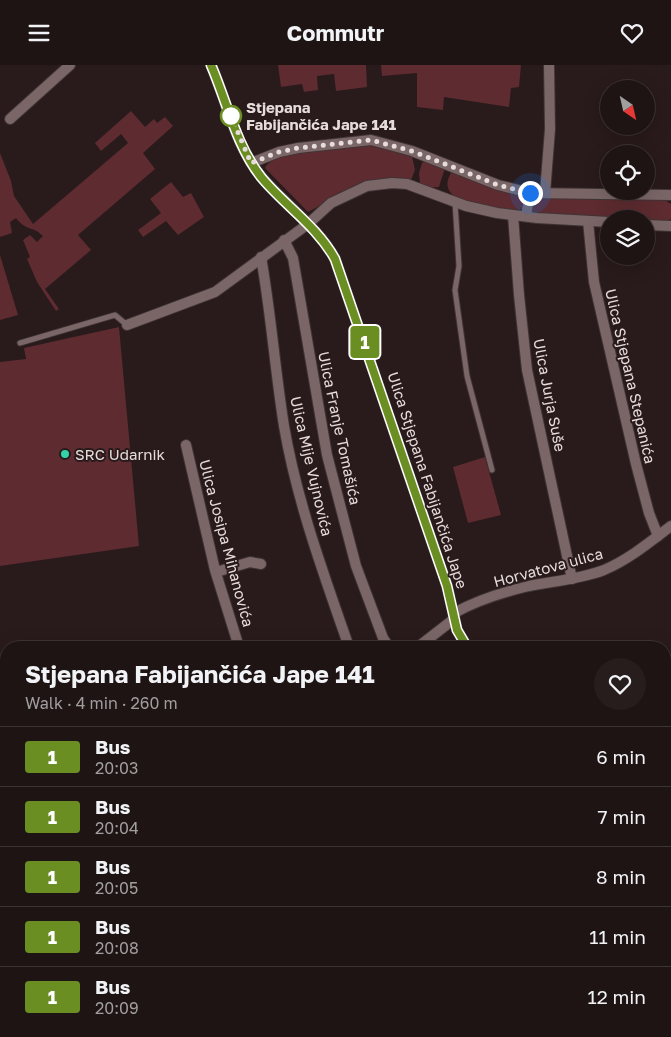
<!DOCTYPE html>
<meta charset="utf-8">
<style>
:root{--surface:#1f1414;--page:#271d1d;--text:#f1f3f6;--muted:#a19ea0;--line:#3c3334}
body{margin:0;font-family:"Golos Text",sans-serif;background:var(--page);color:var(--text);height:100vh;display:flex;flex-direction:column;font-size:19px;white-space:nowrap}
*{box-sizing:border-box;margin:0}
p{font-size:16px;color:var(--muted)}
.icon{flex:none;width:28px;height:28px;fill:none;stroke:currentColor;stroke-width:2;stroke-linecap:round;stroke-linejoin:round}
.map{position:relative;flex:1;overflow:hidden}
.sheet{position:absolute;left:0px;top:576px;width:671px;height:396px;display:flex;flex-direction:column;background:var(--surface);border-radius:20px 20px 0 0;box-shadow:0 5px 20px #0002,0 0 0 1px var(--line)}
.sheet>*{flex:none}
.badge{padding:0 10px;border-radius:4px;font-size:18px;line-height:32px}
.needle{width:32px;rotate:146deg}
.buttons{position:absolute;left:600px;top:15px;display:grid;gap:10px}
.buttons a{display:grid;place-items:center;width:55px;height:55px;border-radius:50%;background:var(--surface);box-shadow:0 5px 20px #0002,0 0 0 1px var(--line);font-size:25px}
.you{position:absolute;width:25px;height:25px;margin:-12px;border:4px solid #fff;border-radius:50%;background:#1a73e8;box-shadow:0 0 0 8px #1a73e833}
.map>.badge{position:absolute;translate:-50% -50%;box-shadow:0 0 0 2px #fff}
.round{display:grid;place-items:center;flex:none;width:52px;height:52px;border-radius:26px;background:var(--page)}
.headline{display:flex;align-items:center;justify-content:space-between;height:85px;padding:0 25px}
h1{font-size:24px;font-weight:700;line-height:38px}
ul{padding:0;list-style:none}
li{display:flex;align-items:center;gap:15px;height:60px;padding:0 25px;border-top:1px solid var(--line)}
li div{flex:1}
li b{display:block;font-size:19px}
li em{font-style:normal}
li .badge{min-width:55px;font-weight:700;text-align:center}
header{display:flex;justify-content:space-between;align-items:center;height:65px;padding:0 25px;background:var(--surface);font-size:22px;font-weight:700}
.map>svg:first-child{display:block}
.green{fill:#5d2b30}
.lines{fill:none;stroke-linecap:round;stroke-linejoin:round}
.lane-casing{stroke:#403435;stroke-width:7}
.street-casing{stroke:#403435;stroke-width:12}
.secondary-casing{stroke:#403435;stroke-width:14}
.lane{stroke:#7a6667;stroke-width:5}
.street{stroke:#7a6667;stroke-width:10}
.secondary{stroke:#77837b;stroke-width:12}
.line-casing{stroke:#fff;stroke-width:11}
.line{stroke:#6b8e23;stroke-width:8}
.walk{stroke:#e7dcdc;stroke-width:5;stroke-dasharray:0 9}
.stop-dot{fill:#fff;stroke:#6b8e23;stroke-width:2.5}
.poi-dot{fill:#32d4a9;stroke:#291a1b;stroke-width:2}
.labels{text-anchor:middle;dominant-baseline:central;stroke-width:4;stroke-linejoin:round;paint-order:stroke}
.stop-label{font-size:15px;font-weight:bold;fill:#e7dcdc;stroke:#291a1b;text-anchor:start}
.street-label{font-size:15px;fill:#e7dcdc;stroke:#291a1b}
.poi-label{font-size:15px;fill:#e7dcdc;stroke:#291a1b;text-anchor:start}
</style>
<header><svg class="icon" aria-label="menu" viewBox="0 0 24 24"><path d="M4 6h16M4 12h16M4 18h16"/></svg>Commutr<svg class="icon" aria-label="heart" viewBox="0 0 24 24"><path d="M12 20l-8-8c-3-5 5-10 8-4 3-6 11-1 8 4z"/></svg></header>
<div class="map">
<svg width="671" height="972" viewBox="0 0 671 972">
<rect width="100%" height="100%" fill="#291a1b"/>
<g class="green">
<polygon points="278,0 366,0 367,22 336,26 334,9 317,11 318,25 304,27 302,19 281,22"/>
<polygon points="381,0 521,0 519,22 511,23 509,42 444,32 443,45 417,42 417,8 382,11"/>
<path d="M131,46L145,62L154,54L157,58L165,52L173,61L143,88L155,104L78,170L91,185L45,224L59,244L56,246L37,217L27,194L30,192L23,175L30,170L37,177L43,171C32,160 27,167 16,153L10,157L12,168L0,172V88L11,116L14,131L33,159L128,78L121,69L101,86L95,78Z"/>
<path d="M371,78L412,91L415,105L411,115L354,122L308,147L265,103C273,84 351,81 371,78Z"/>
<polygon points="425,96 445,103 439,122 428,123 420,118 419,108 422,98"/>
<path d="M453,105L524,131L526,135L524,142L515,147C493,143 428,139 453,105Z"/>
<polygon points="171,117 183,132 191,128 204,152 178,170 166,156 143,172 138,165 161,148 150,134"/>
<polygon points="543,132 663,134 671,139 671,154 667,156 646,156 646,154 533,149 531,145 534,136"/>
<polygon points="0,190 18,250 0,255"/>
<polygon points="119,262 139,481 0,501 0,297 26,294 24,283"/>
<polygon points="485,392 501,450 468,458 453,402"/>
</g>
<g class="lines">
<g class="lane-casing">
<g id="lane">
<polyline points="455,137 459,201 455,225 467,311 492,405"/>
<polyline points="20,278 115,250 127,260"/>
</g>
</g>
<g class="street-casing">
<g id="street">
<path d="M211,0C225,32 233,70 252,99C275,134 315,156 335,194L447,521L457,565L467,582"/>
<polyline points="10,54 70,0"/>
<polyline points="251,98 279,87 298,83 371,75 412,86 498,120 530,128 671,130"/>
<polyline points="545,128 550,64 549,0"/>
<polyline points="513,150 519,230 527,305 572,514"/>
<polyline points="526,151 530,128"/>
<polyline points="588,156 594,217 636,399 649,448 658,471"/>
<polyline points="646,160 671,161"/>
<polyline points="284,175 293,193 327,390 356,501 383,573 389,582"/>
<path d="M261,192C271,248 275,305 284,361C297,437 324,510 349,582"/>
<polyline points="127,260 215,227 308,159 331,138 367,121 392,118 407,119 466,141 497,148 537,153 609,157"/>
<polyline points="186,380 215,505 239,582"/>
<polyline points="216,507 250,497 261,499"/>
<path d="M454,548C476,536 500,528 525,522C551,516 578,515 604,505C628,495 650,477 671,461"/>
<polyline points="418,582 454,554"/>
<polyline points="665,610 671,608"/>
<polyline points="284,966 286,972"/>
<polyline points="17,972 30,966"/>
</g>
</g>
<g class="secondary-casing">
<g id="secondary">
<polyline points="665,774 671,773"/>
<polyline points="608,966 610,972"/>
</g>
</g>
<use href="#lane" class="lane"/>
<use href="#street" class="street"/>
<use href="#secondary" class="secondary"/>
</g>
<g class="lines">
<g class="line-casing">
<path id="line" d="M211,0C227,37 236,80 261,112C284,140 317,161 335,194L447,521L457,565L467,582"/>
</g>
<use href="#line" class="line"/>
<polyline class="walk" points="231,51 251,98 279,87 298,83 371,75 412,86 498,120 530,128"/>
</g>
<circle class="stop-dot" cx="231" cy="51" r="10"/>
<circle class="poi-dot" cx="65" cy="389" r="5"/>
<g class="labels">
<g class="stop-label">
<text x="246" y="42">Stjepana<tspan x="246" dy="17">Fabijančića Jape 141</tspan></text>
</g>
<g class="street-label">
<text transform="translate(631 311) rotate(77)">Ulica Stjepana Stepanića</text>
<text transform="translate(550 330) rotate(79)">Ulica Jurja Suše</text>
<text transform="translate(340 363) rotate(78)">Ulica Franje Tomašića</text>
<text transform="translate(312 401) rotate(77)">Ulica Mije Vujnovića</text>
<text transform="translate(428 415) rotate(72)">Ulica Stjepana Fabijančića Jape</text>
<text transform="translate(227 478) rotate(75)">Ulica Josipa Mihanovića</text>
<text transform="translate(548 502) rotate(-15)">Horvatova ulica</text>
</g>
<g class="poi-label">
<text x="75" y="389">SRC Udarnik</text>
</g>
</g>
</svg>
<div class="buttons">
<a><svg class="needle" viewBox="-14 -14 28 28"><path d="M0-13l5 13h-10z" fill="#e53935"/><path d="M0 13l5-13h-10z" fill="#a19ea0"/></svg></a>
<a><svg class="icon" aria-label="locate" viewBox="0 0 24 24"><circle cx="12" cy="12" r="6"/><path d="M12 2v4M12 18v4M2 12h4M18 12h4"/></svg></a>
<a><svg class="icon" aria-label="layers" viewBox="0 0 24 24"><path d="M12 4l9 5-9 5-9-5zM3 14l9 5 9-5"/></svg></a>
</div>
<div class="you" style="left:530px;top:128px"></div>
<b class="badge" style="left:365px;top:277px;background:#6b8e23;color:#fff">1</b>
<section class="sheet">
<div class="headline"><div><h1>Stjepana Fabijančića Jape 141</h1><p>Walk · 4 min · 260 m</p></div><a class="round"><svg class="icon" aria-label="heart" viewBox="0 0 24 24"><path d="M12 20l-8-8c-3-5 5-10 8-4 3-6 11-1 8 4z"/></svg></a></div>
<ul>
<li><span class="badge" style="background:#6b8e23;color:#fff">1</span><div><b>Bus</b><p>20:03</p></div><em>6 min</em></li>
<li><span class="badge" style="background:#6b8e23;color:#fff">1</span><div><b>Bus</b><p>20:04</p></div><em>7 min</em></li>
<li><span class="badge" style="background:#6b8e23;color:#fff">1</span><div><b>Bus</b><p>20:05</p></div><em>8 min</em></li>
<li><span class="badge" style="background:#6b8e23;color:#fff">1</span><div><b>Bus</b><p>20:08</p></div><em>11 min</em></li>
<li><span class="badge" style="background:#6b8e23;color:#fff">1</span><div><b>Bus</b><p>20:09</p></div><em>12 min</em></li>
</ul>
</section>
</div>
